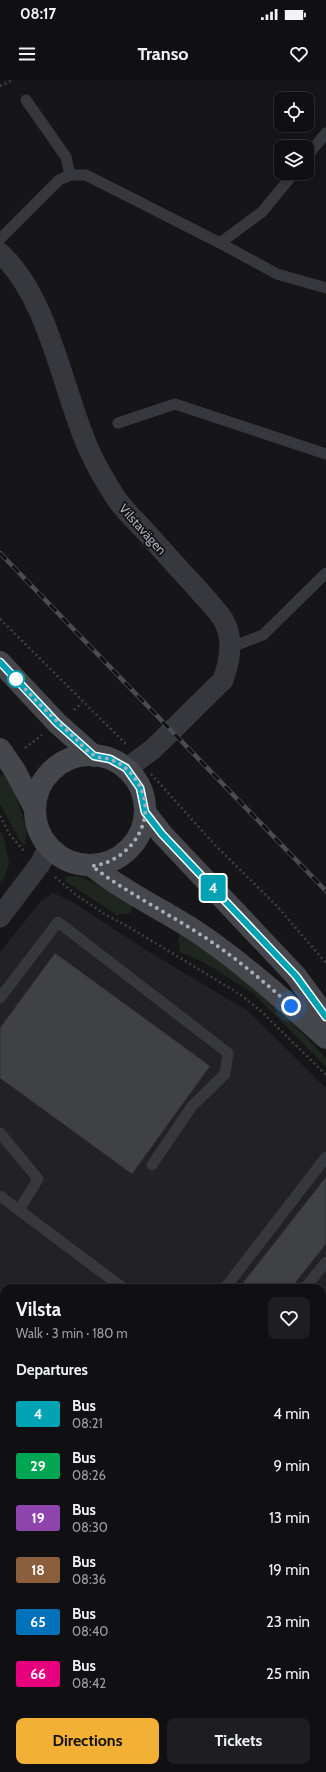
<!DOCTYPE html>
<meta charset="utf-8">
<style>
:root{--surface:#101012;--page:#1e1e20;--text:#f1f3f6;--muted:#9c9d9f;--line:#303032;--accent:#f2b134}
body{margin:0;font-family:Cabin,sans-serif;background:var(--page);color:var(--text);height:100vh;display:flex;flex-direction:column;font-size:15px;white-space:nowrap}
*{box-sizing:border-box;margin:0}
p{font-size:13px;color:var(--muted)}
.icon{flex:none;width:22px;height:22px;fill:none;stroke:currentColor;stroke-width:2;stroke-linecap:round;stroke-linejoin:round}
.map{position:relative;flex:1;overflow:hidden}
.panel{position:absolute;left:0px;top:1204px;width:326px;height:488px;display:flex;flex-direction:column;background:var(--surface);border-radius:12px 12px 0 0;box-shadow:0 2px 6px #0003,0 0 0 1px var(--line)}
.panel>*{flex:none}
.badge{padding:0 8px;border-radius:3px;font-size:14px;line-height:26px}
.fabs{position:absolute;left:274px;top:12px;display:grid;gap:8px}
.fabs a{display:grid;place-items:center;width:40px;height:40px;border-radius:8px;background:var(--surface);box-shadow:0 2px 6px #0003,0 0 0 1px var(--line);font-size:20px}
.you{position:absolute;width:20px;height:20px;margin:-10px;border:3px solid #fff;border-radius:50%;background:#1a73e8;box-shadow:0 0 0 6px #1a73e833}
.map>.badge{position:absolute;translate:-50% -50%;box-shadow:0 0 0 2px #fff}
h2{padding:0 16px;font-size:15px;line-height:36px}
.round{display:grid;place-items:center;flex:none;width:42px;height:42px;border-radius:8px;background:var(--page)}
.summary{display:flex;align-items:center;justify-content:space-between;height:68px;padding:0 16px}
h1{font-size:19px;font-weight:700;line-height:30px}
.primary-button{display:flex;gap:8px;margin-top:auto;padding:8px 16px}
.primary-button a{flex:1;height:46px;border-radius:8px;background:var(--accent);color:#111;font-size:16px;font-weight:700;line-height:46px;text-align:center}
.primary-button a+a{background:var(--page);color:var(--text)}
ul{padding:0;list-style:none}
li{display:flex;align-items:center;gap:12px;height:52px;padding:0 16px}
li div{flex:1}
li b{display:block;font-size:15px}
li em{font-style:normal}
li .badge{min-width:44px;font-weight:700;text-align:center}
.status{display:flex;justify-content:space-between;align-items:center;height:28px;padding:0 20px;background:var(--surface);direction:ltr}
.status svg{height:11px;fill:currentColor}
header{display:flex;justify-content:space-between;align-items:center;height:52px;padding:0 16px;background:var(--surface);font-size:18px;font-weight:700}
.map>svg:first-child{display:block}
.built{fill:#222225;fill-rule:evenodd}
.green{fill:#1e261f}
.building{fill:#404145;stroke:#303034}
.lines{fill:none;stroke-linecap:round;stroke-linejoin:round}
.path{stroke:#3d3f44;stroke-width:2.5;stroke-dasharray:2 3;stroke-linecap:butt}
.service{stroke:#37383d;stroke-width:11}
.minor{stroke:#37383d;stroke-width:21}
.secondary{stroke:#45474d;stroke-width:22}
.rail-casing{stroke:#4a4c52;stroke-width:4.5}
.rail{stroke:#111113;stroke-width:3;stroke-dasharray:9;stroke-linecap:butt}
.line-casing{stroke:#fff;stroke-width:9}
.line{stroke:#00a3b4;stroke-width:6}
.walk{stroke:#a8adb8;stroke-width:4;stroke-dasharray:0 7.2}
.stop-dot{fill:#fff;stroke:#00a3b4;stroke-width:2}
.labels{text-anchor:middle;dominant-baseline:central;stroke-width:3.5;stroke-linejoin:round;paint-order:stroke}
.street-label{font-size:13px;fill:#a8adb8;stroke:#111113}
</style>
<div class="status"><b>08:17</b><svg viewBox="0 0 49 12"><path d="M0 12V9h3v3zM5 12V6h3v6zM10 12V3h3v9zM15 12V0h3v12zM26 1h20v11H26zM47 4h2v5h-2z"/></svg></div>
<header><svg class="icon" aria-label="menu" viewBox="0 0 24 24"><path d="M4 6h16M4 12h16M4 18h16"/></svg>Transo<svg class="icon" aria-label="heart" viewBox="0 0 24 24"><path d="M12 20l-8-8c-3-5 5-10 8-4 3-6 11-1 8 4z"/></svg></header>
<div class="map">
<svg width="326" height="1692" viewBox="0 0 326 1692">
<rect width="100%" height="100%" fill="#161618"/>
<path class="built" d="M53,813L71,821L151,873L248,931L326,1008V1692H0V872L41,821ZM4,1208H322V1688H4Z"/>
<g class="green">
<polygon points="7,691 27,749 25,765 20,761 0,724 0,697"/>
<polygon points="0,751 4,758 9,783 4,799 0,802"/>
<polygon points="76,796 91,801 133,826 130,833 117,835 65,801 65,797"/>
<path d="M181,854C235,886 283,932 326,978V987L253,913L203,882L180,872L178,859Z"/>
</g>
<g class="building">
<polygon points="55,873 210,986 132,1094 0,998 0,948"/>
<polygon points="326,1097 326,1164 291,1208 239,1208"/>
</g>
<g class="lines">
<g class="path">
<polyline points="0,6 13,0"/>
<polyline points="0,539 126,664"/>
<polyline points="74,630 82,623"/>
<polyline points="25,668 42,655"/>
<polyline points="151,694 214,764 276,825 326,883"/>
<polyline points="0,736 10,755 25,772"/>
<polyline points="55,797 75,814 106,835 129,847 241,915 262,932 326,995"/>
</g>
<g class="service">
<polyline points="26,20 66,77 70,95"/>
<polyline points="307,76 326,53"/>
<polyline points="0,159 59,100 70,95 86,95 220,163 277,194 326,208"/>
<polyline points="220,163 262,132 294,93"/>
<polyline points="118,343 175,324 326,374"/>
<polyline points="231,567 263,555 326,493"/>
<polyline points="0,918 58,842 228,973 225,994 192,1026 152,1085"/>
<polyline points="0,1053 38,1099 19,1130"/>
<polyline points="0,1116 123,1208"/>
<polyline points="225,1208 326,1077"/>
<polyline points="305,1208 326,1182"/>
<polyline points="322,1303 326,1298"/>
<polyline points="0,1622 4,1619"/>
</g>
<g class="minor">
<path d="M0,173C49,217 63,312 89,370C97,387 106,403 116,418C124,430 136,441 146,452C162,470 178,488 195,506C204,517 217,529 224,541C234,560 230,581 223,600L153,669L126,689"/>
<polyline points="0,837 40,784 49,767"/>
</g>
<g class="secondary">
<polyline points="0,582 57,643 94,676"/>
<polyline points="0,669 14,689 35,729"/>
<circle cx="90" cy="730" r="55"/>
<polyline points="145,732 162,754 296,896 326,937"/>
<path d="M92,786C124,812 162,829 197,852C244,884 284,920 326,958"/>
</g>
<g class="rail-casing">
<polyline id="rail" points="0,473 326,811"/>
</g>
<use href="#rail" class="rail"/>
</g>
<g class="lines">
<g class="line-casing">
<polyline id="line" points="0,582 57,643 94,676 110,679 126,688 140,708 145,732 162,754 296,896 326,937"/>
</g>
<use href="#line" class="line"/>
<path class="walk" d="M16,599C35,620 55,640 76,659C81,664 87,672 94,675C98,678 104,678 109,679C119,682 127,688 133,696C163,732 134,781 92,786C124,811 160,829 195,851C230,873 261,899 291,926"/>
</g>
<circle class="stop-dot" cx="16" cy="599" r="8"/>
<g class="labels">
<g class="street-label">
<text transform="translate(143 449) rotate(48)">Vilstavägen</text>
</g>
</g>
</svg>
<div class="fabs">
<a><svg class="icon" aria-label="locate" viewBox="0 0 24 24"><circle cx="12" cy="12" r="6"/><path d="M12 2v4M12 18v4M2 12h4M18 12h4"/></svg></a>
<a><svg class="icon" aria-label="layers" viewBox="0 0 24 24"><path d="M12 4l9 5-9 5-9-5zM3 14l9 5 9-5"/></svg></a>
</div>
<div class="you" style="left:291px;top:926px"></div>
<b class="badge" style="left:213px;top:808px;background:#00a3b4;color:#fff">4</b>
<section class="panel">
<div class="summary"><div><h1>Vilsta</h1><p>Walk · 3 min · 180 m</p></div><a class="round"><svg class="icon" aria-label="heart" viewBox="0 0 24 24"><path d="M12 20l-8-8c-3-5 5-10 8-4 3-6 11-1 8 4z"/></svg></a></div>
<h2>Departures</h2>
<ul>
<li><span class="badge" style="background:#00a3b4;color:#fff">4</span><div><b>Bus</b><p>08:21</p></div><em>4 min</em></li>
<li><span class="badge" style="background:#00a651;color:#fff">29</span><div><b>Bus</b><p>08:26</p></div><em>9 min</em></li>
<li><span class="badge" style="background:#8e44ad;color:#fff">19</span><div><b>Bus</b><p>08:30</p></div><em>13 min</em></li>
<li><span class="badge" style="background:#8b5e3c;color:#fff">18</span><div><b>Bus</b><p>08:36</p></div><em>19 min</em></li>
<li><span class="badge" style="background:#0072bc;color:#fff">65</span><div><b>Bus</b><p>08:40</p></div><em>23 min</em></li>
<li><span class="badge" style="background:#e6007e;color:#fff">66</span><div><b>Bus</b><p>08:42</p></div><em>25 min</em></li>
</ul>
<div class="primary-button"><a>Directions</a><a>Tickets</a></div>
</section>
</div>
